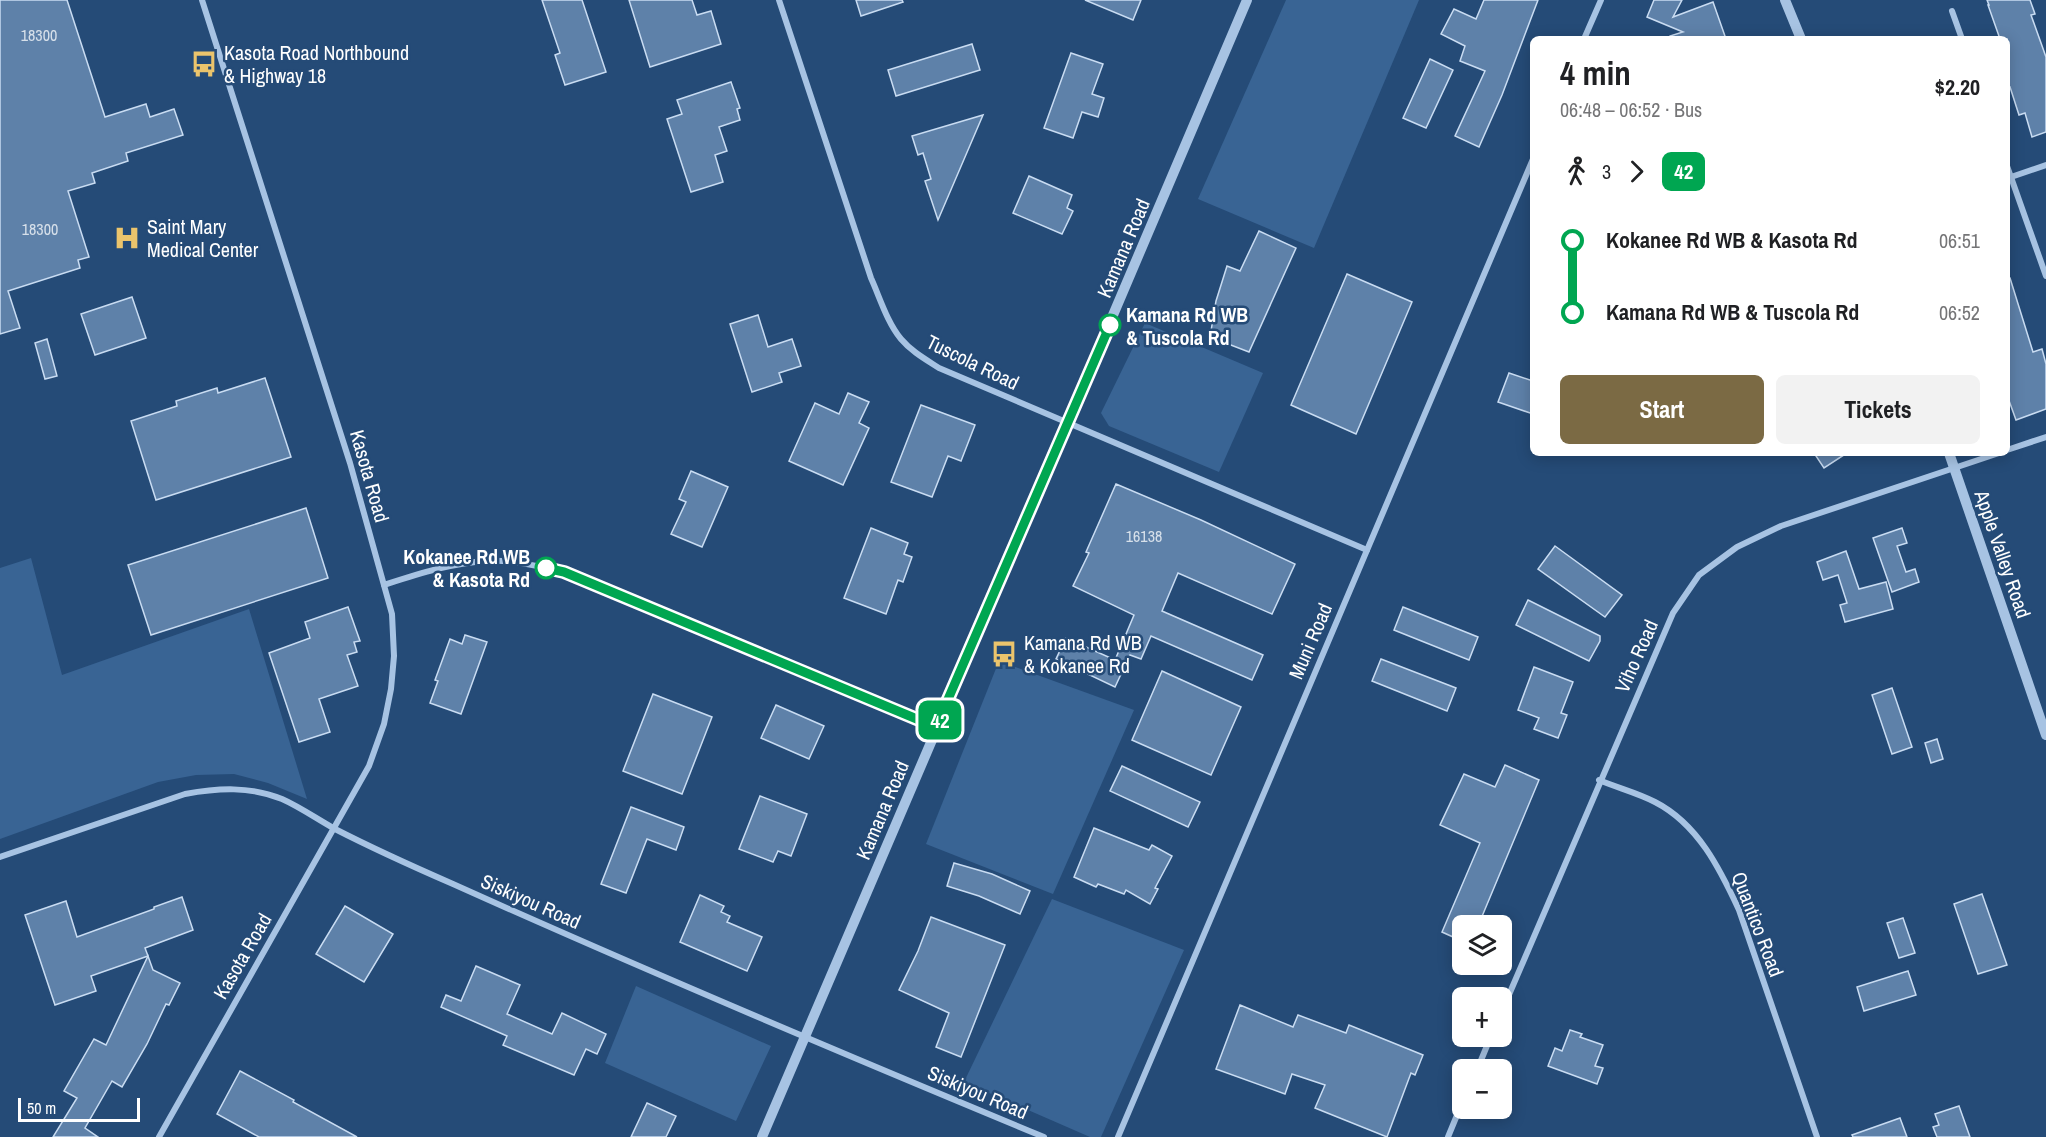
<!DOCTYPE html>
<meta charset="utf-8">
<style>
:root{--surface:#fff;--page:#f2f2f2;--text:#202124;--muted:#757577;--accent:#7b6a44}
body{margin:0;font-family:"Archivo Narrow",sans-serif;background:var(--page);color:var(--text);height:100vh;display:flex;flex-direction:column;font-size:22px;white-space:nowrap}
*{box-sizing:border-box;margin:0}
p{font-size:20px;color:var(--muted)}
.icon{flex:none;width:33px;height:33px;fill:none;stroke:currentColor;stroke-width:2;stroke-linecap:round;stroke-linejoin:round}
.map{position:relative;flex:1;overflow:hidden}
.panel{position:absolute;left:1530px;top:36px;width:480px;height:420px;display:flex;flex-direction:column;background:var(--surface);border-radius:9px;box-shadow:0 3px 15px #0003}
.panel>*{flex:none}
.badge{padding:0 12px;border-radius:9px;font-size:21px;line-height:39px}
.tools{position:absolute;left:1452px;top:915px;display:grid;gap:12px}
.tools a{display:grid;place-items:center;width:60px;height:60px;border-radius:9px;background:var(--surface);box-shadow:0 3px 15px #0003;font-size:30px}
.scale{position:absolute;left:18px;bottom:15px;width:122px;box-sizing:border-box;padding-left:6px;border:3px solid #fff;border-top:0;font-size:16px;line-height:21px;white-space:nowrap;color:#fff;-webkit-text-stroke:4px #254b77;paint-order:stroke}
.map>.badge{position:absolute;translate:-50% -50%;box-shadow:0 0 0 3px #fff}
.legs{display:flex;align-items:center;gap:9px;height:66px;padding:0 30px;font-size:20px}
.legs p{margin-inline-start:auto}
.overview{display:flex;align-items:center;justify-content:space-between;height:102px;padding:0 30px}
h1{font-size:33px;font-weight:800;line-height:45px}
.cta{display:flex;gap:12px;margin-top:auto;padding:12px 30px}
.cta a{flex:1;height:69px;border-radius:9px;background:var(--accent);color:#fff;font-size:24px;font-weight:800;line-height:69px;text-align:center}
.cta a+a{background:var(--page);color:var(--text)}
ul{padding:0 30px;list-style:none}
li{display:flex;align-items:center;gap:21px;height:72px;font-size:22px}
li i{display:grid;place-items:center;width:9px;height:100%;margin:0 8px;background:currentColor}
li i::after{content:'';width:15px;height:15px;margin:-8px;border:4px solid;border-radius:50%;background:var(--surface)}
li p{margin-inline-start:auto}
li:first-child i{background:linear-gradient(#0000 50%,currentColor 0)}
li:last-child i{background:linear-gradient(currentColor 50%,#0000 0)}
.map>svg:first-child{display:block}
.green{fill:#396494}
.building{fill:#5e81a9;stroke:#c9dcf2;stroke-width:1.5}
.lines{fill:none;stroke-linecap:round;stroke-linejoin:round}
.minor{stroke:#a7c3e3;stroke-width:6}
.tertiary{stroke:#a7c3e3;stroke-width:10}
.line-1-casing{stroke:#fff;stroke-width:14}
.line-1{stroke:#00a651;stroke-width:9}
.stop-1-dot{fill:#fff;stroke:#00a651;stroke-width:3}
.labels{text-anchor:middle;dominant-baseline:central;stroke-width:5;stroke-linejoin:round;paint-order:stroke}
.number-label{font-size:16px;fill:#d7e0ea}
.poi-label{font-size:20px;fill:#fff;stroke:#254b77;text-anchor:start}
.street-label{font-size:20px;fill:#fff;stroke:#254b77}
.stop-label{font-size:20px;font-weight:bold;fill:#fff;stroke:#254b77;text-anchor:start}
</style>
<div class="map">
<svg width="2046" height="1137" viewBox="0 0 2046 1137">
<rect width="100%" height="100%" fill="#254b77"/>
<g class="green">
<polygon points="1286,0 1419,0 1314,248 1198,199"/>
<polygon points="1145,323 1263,373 1219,472 1109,426 1101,413"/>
<polygon points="31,558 62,675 249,609 307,799 268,783 234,774 196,775 158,782 0,839 0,568"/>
<polygon points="999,661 1134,710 1053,894 926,844"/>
<polygon points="1052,899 1184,950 1101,1137 1090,1137 964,1082"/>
<polygon points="636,986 771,1046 736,1121 605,1063"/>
</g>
<g class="building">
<polygon points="0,0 67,0 105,117 146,104 150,117 174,109 183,135 126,153 128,161 92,173 95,183 68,191 89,257 78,260 80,268 8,291 20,328 0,334"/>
<polygon points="542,0 582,0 606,72 565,85 555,55 560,53"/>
<polygon points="629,0 692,0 697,15 711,11 721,44 650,67"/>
<polygon points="856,0 902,0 903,2 861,16"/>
<polygon points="1085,0 1141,0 1133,20"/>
<polygon points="1484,0 1538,0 1502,95 1479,147 1455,136 1485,71 1460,61 1465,46 1441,34 1454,9 1476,19"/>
<polygon points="1654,0 1682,0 1673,17 1713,2 1726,39 1670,39 1670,36 1683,32 1647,17"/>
<polygon points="1987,0 2030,0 2035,14 2031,15 2046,57 2046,132 2032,137 2025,113 2019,115 2010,87 2007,88 2007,39 2000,39 1988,5 1989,5"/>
<polygon points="972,44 980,70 896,96 888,70"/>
<polygon points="1071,53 1103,64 1092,94 1104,98 1098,117 1082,112 1073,138 1044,128"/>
<polygon points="1430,59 1453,70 1426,128 1403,118"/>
<polygon points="731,82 740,108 737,109 740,120 719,127 727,151 715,155 723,182 691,192 667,119 682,114 677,100"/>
<polygon points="983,115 938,220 925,181 931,179 923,153 918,155 912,136"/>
<polygon points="1029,176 1072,195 1067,208 1073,211 1062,234 1013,213"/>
<polygon points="1259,231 1296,248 1249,352 1210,337 1216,301 1227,266 1240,271"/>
<polygon points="1347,274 1412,302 1356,434 1291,405"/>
<polygon points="2007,278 2010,278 2033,352 2042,349 2046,364 2046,409 2016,420 2007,395"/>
<polygon points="132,297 146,338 95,355 81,314"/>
<polygon points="758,315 768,347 792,339 801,366 779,373 782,382 752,392 730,324"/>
<polygon points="47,339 57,376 45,379 35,343"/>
<polygon points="1509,373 1533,381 1533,414 1498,402"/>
<polygon points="265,378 291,457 156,500 131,421 177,406 176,401 217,388 218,393"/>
<polygon points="848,393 869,402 859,423 869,428 843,485 789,461 815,403 839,414"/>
<polygon points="921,405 975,425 961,461 948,456 932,497 891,482"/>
<polygon points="1814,453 1847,453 1824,468"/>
<polygon points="691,471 728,487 702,547 671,534 686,502 679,499"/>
<polygon points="1116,484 1201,520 1295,564 1272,614 1178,573 1162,611 1263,655 1252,680 1151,636 1141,659 1130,655 1115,687 1056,659 1066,638 1115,660 1134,615 1073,586 1089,553 1086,552"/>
<polygon points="306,508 328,578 151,635 128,565"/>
<polygon points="871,528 908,543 904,554 912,557 903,582 898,580 886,614 844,598"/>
<polygon points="1902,528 1907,543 1897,546 1906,572 1915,569 1919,582 1892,592 1873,538"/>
<polygon points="1555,546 1622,595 1605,617 1538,569"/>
<polygon points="1846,551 1859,589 1886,582 1893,609 1845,622 1840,605 1847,603 1838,575 1823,580 1817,562"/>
<polygon points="1528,600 1600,636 1600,641 1589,661 1516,625"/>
<polygon points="348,607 360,641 354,642 357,652 347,655 358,686 319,699 330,732 299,742 269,653 310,638 305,622"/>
<polygon points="1403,607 1478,637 1469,660 1394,630"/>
<polygon points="465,635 487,642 461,714 430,703 438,681 435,680 450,639 462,644"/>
<polygon points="1381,659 1456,688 1447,711 1372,681"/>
<polygon points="1534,667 1573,682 1561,713 1567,715 1558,738 1534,729 1539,718 1518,710"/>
<polygon points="1162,671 1241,707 1211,775 1132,740"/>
<polygon points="1892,688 1912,747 1892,754 1872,695"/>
<polygon points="653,694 712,717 682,794 623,771"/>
<polygon points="776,705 824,726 809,759 761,738"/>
<polygon points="1937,739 1943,759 1931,763 1925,743"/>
<polygon points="1505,765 1539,780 1478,926 1462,926 1462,941 1442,932 1480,843 1440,825 1464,774 1495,787"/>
<polygon points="1122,766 1200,802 1188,827 1110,791"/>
<polygon points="760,796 807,814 791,856 778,851 773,862 739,849"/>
<polygon points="631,807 684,827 676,850 647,839 626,893 601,884"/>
<polygon points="1094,828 1149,850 1152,845 1172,856 1155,888 1158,889 1150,904 1126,890 1124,894 1098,884 1096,887 1074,877"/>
<polygon points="954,863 992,874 1030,891 1020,914 979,896 947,886"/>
<polygon points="1982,894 2007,965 1978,974 1954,904"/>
<polygon points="700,895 724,906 721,912 730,916 727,922 762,937 747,971 680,942"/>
<polygon points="182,897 193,930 145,948 148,956 91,976 96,991 55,1005 25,915 66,901 77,937 154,909 154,907"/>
<polygon points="345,906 393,934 364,982 316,954"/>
<polygon points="931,917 1005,945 961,1057 936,1047 949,1013 899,990 918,951"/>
<polygon points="1903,918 1915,953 1899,958 1887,923"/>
<polygon points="148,956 153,970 180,983 169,1005 166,1004 147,1044 122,1087 112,1081 85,1128 98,1137 53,1137 77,1098 64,1091 94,1039 106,1045"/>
<polygon points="476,966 520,985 507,1014 552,1034 562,1013 606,1034 597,1054 586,1049 574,1075 503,1045 507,1036 441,1007 446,995 461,1001"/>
<polygon points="1908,971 1916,995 1864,1011 1857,987"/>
<polygon points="1240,1005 1293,1027 1298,1015 1346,1033 1349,1025 1423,1055 1415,1075 1411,1073 1387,1137 1315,1108 1325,1085 1292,1074 1285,1094 1216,1069"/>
<polygon points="1570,1030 1582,1034 1580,1037 1603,1045 1595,1066 1603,1068 1597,1084 1548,1066 1555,1048 1562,1051"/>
<polygon points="240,1071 294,1100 293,1102 357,1137 259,1137 217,1114"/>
<polygon points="647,1103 676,1116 666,1137 631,1137"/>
<polygon points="1959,1106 1970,1137 1937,1137 1933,1127 1939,1125 1935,1114"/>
<polygon points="1900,1118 1907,1137 1853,1137 1852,1135"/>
</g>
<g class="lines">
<g class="minor">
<path d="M779,0L871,278C880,298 887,322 901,339C911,351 925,359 939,368L1367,550"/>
<polyline points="1952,11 1962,39"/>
<polyline points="1584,39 1601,0"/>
<polyline points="2007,166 2046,276"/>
<polyline points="2011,177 2046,165"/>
<polyline points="2007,450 2046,437"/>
<path d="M384,585C418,574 451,563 487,561C513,559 539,567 565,572L936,727"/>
<path d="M1599,780C1618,788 1638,793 1655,802C1698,824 1720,869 1739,910L1817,1137"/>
<path d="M0,857L185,794C218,788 250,786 282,799C300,807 317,819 335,829C374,849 414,867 453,884C649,972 846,1055 1044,1137"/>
<polyline points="1502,1011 1673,613 1699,575 1737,547 1781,526 1999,453"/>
<polyline points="1477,1070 1491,1036"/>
<polyline points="159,1137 369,766 384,724 391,689 394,656 392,614 350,463 202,0"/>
<polyline points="1118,1137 1533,159"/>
<polyline points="1448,1137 1462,1103"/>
</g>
<g class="tertiary">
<polyline points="1785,0 1801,39"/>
<polyline points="1949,453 2046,735"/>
<path d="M762,1137C924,758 1087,380 1247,0"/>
</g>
</g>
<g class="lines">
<g class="line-1-casing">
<polyline id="line-1" points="546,568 564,572 936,727 1110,325"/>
</g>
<use href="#line-1" class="line-1"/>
</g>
<defs>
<g id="bus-bare" transform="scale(2.07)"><path d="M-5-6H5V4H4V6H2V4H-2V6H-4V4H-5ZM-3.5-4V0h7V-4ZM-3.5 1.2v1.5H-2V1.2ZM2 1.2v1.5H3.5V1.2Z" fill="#ebc46c" stroke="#254b77" stroke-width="2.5" paint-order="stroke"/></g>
<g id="hospital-bare" transform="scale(2.07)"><path d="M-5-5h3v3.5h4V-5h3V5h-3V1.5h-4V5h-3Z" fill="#ebc46c" stroke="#254b77" stroke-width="2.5" paint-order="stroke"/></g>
</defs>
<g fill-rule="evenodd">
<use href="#bus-bare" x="204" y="64"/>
<use href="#hospital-bare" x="127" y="238"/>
<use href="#bus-bare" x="1004" y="654"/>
</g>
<g class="stop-1-dot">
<circle cx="1110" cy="325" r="10"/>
<circle cx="546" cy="568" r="10"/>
</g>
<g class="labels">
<g class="number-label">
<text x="39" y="35">18300</text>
<text x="40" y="229">18300</text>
<text x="1144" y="536">16138</text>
</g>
<g class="poi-label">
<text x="224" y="52">Kasota Road Northbound<tspan x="224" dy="23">&amp; Highway 18</tspan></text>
<text x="147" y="226">Saint Mary<tspan x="147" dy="23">Medical Center</tspan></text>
<text x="1024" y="642">Kamana Rd WB<tspan x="1024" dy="23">&amp; Kokanee Rd</tspan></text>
</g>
<g class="street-label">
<text transform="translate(1123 248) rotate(-67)">Kamana Road</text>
<text transform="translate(973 362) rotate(26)">Tuscola Road</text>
<text transform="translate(370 476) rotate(74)">Kasota Road</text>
<text transform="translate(2003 554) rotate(71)">Apple Valley Road</text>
<text transform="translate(1310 641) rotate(-67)">Muni Road</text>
<text transform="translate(1636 656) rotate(-66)">Viho Road</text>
<text transform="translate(882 810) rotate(-67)">Kamana Road</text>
<text transform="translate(531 901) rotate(24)">Siskiyou Road</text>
<text transform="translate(1758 924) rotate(69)">Quantico Road</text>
<text transform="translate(242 956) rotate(-60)">Kasota Road</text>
<text transform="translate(978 1092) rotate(23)">Siskiyou Road</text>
</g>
<g class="stop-label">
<text x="1126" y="314">Kamana Rd WB<tspan x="1126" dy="23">&amp; Tuscola Rd</tspan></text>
<text x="530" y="556" text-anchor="end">Kokanee Rd WB<tspan x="530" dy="23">&amp; Kasota Rd</tspan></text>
</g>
</g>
</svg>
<div class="tools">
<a><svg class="icon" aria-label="layers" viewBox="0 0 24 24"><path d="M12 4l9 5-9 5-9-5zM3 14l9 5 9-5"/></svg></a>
<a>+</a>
<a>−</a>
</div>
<div class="scale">50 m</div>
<b class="badge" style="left:940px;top:720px;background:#00a651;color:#fff">42</b>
<section class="panel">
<div class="overview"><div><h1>4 min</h1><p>06:48 – 06:52 · Bus</p></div><b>$2.20</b></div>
<div class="legs"><svg class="icon" aria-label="walk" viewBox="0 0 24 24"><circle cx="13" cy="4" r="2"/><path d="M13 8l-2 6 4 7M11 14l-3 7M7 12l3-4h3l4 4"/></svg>3<svg class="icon" aria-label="forward" viewBox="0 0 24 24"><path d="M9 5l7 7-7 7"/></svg><b class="badge" style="background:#00a651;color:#fff">42</b></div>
<ul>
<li><i style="color:#00a651"></i><b>Kokanee Rd WB &amp; Kasota Rd</b><p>06:51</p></li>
<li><i style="color:#00a651"></i><b>Kamana Rd WB &amp; Tuscola Rd</b><p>06:52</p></li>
</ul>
<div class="cta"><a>Start</a><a>Tickets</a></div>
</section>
</div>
